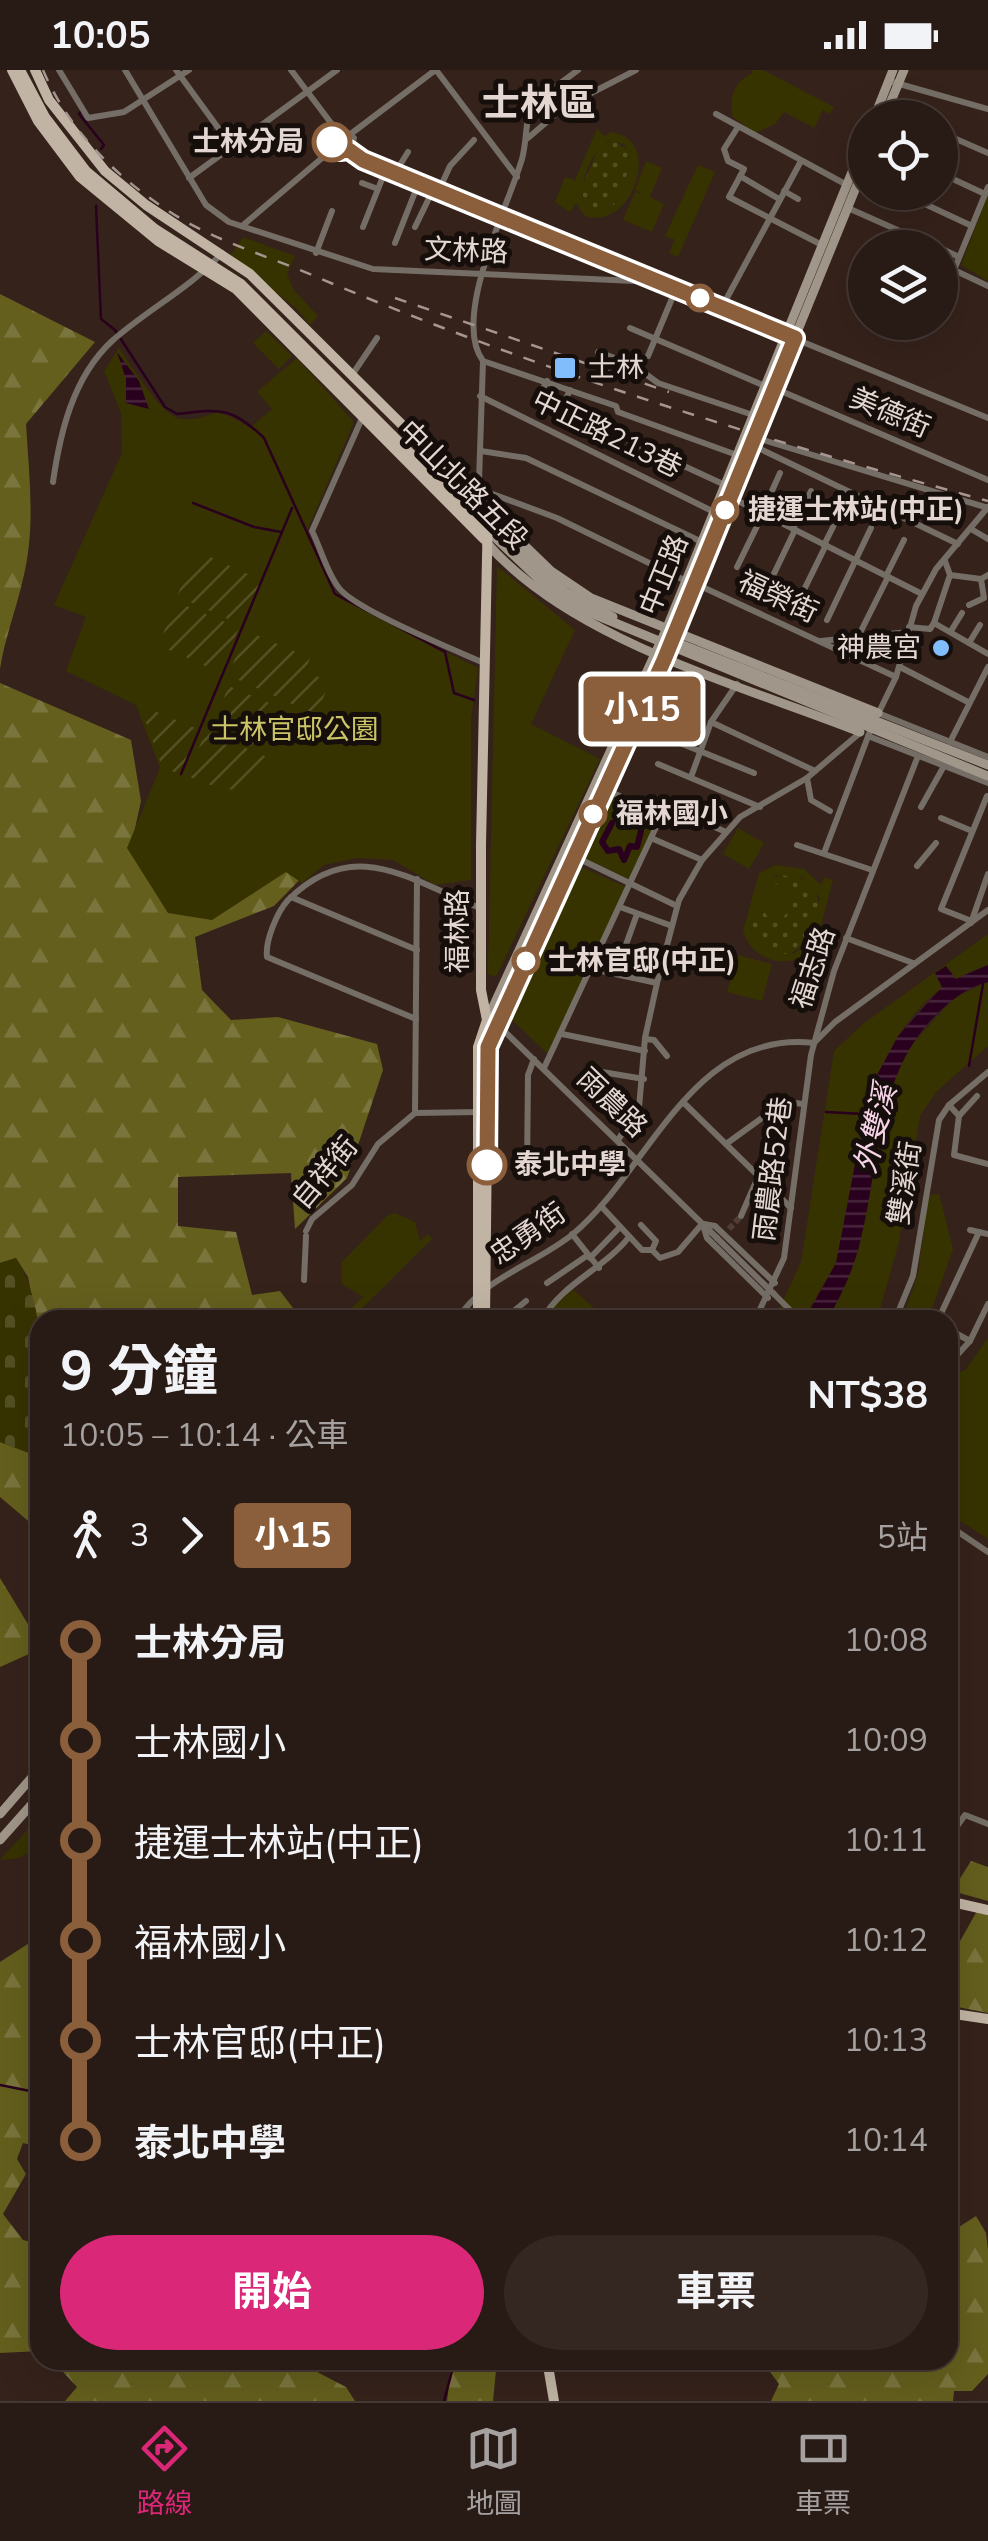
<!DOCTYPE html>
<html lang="zh-TW">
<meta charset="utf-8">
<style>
:root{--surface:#281a14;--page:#342722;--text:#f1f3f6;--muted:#a5a1a0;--line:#443834;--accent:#db2777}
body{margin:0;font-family:"Nunito Sans","Noto Sans TC",sans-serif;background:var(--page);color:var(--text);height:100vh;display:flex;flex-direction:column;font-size:38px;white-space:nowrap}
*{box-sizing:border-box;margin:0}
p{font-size:32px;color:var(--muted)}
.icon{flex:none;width:55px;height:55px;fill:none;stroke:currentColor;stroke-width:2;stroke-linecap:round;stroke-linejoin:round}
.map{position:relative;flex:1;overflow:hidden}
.details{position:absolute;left:30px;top:1240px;width:928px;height:1060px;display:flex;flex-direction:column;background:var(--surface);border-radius:30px;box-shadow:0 10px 40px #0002,0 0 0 2px var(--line)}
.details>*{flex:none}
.badge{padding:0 20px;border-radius:8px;font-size:35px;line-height:65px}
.tools{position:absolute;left:848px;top:30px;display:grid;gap:20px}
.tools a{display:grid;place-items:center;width:110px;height:110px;border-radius:50%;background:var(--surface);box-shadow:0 10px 40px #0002,0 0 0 2px var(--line);font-size:50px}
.map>.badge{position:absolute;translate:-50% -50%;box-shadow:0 0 0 5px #fff}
.legs{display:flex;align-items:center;gap:15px;height:110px;padding:0 30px;font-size:32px}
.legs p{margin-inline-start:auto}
.summary{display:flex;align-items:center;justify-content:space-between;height:170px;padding:0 30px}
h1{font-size:55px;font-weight:700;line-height:75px}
.primary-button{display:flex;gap:20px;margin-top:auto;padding:20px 30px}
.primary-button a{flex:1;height:115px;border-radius:60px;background:var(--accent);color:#fff;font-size:40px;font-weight:700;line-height:115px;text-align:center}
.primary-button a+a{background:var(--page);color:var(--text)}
ul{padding:0 30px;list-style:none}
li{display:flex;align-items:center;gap:35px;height:100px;font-size:38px}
li i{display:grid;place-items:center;width:15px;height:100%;margin:0 12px;background:currentColor}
li i::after{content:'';width:25px;height:25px;margin:-12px;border:8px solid;border-radius:50%;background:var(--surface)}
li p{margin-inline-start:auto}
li:first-child i{background:linear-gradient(#0000 50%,currentColor 0)}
li:last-child i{background:linear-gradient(currentColor 50%,#0000 0)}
.status{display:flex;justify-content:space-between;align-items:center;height:70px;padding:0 50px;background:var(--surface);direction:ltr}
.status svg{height:28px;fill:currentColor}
.tabs{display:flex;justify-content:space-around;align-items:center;height:140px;border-top:2px solid var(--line);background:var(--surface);font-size:28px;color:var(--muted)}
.tabs a{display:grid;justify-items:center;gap:5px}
.tabs .current{color:var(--accent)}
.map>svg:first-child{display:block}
.grass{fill:url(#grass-dots)}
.forest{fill:url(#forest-firs)}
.cemetery{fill:url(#cemetery-stones)}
.park{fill:#373300;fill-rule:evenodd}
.garden{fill:url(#garden-furrows)}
.water{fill:url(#water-rules)}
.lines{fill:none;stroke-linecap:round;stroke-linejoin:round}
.stream{stroke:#29001d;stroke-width:2.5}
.canal{stroke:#29001d;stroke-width:6}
.street-tunnel{stroke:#4f3d36;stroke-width:6;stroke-dasharray:6 3;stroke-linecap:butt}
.street{stroke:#746e66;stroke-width:6}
.secondary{stroke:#a09689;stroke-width:9}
.primary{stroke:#c1b4a4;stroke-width:10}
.rail{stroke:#a59691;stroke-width:2.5;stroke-dasharray:12 12;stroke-linecap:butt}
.street-bridge{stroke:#746e66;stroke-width:6}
.line-1-casing{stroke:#fff;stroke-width:22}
.line-1{stroke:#8b5e3c;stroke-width:15}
.stop-1-dot{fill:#fff;stroke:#8b5e3c;stroke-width:5}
.poi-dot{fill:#81bdfa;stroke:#160e0b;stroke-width:4}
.labels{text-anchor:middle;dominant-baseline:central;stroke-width:10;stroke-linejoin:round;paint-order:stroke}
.stop-label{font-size:28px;font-weight:bold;fill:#e4d7d2;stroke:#160e0b;text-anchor:start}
.street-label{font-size:28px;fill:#e4d7d2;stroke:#160e0b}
.poi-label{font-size:28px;fill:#e4d7d2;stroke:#160e0b;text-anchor:start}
.park-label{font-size:28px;fill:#cbc467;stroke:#160e0b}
.water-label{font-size:30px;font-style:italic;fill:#f6d4e8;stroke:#160e0b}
.district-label{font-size:38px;font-weight:bold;fill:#e4d7d2;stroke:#160e0b}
</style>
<div class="status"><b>10:05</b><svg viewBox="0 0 49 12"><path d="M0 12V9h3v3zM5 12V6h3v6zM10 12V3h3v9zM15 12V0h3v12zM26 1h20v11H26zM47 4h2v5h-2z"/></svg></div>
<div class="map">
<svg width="988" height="2331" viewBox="0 0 988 2331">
<defs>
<pattern id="grass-dots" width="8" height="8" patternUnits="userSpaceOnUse" patternTransform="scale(2.5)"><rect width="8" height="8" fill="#373300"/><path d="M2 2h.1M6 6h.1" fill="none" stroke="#545024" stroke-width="1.8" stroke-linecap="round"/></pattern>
<pattern id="forest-firs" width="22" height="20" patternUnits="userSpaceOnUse" patternTransform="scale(2.5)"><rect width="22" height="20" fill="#645f1d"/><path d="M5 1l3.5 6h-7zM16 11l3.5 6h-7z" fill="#7a753d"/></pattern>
<pattern id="cemetery-stones" width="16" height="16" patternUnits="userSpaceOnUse" patternTransform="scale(2.5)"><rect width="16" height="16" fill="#373300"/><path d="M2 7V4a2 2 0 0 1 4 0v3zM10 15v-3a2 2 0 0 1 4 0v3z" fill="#545024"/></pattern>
<pattern id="garden-furrows" width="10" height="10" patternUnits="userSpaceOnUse" patternTransform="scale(2.5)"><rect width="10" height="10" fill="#373300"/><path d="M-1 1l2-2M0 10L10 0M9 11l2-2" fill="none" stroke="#545024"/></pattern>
<pattern id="water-rules" width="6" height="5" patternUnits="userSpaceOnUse" patternTransform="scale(2.5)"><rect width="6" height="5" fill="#29001d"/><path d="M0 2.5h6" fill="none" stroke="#48243d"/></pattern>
</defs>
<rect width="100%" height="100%" fill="#35221b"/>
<g class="grass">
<polygon points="614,71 632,83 631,97 614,135 594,141 584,133 581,119 600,75"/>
<path d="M788,804C862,817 783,937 751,861C757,836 757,806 788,804Z"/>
</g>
<g class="forest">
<path d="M0,224L95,272L26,354C29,406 36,458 23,509C16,540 5,567 0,599Z"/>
<polygon points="0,613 131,670 141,731 132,772 325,784 274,836 195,867 202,920 231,950 278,947 377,974 383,1000 347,1108 295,1159 291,1103 178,1107 178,1156 236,1162 252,1225 280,1221 302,1250 40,1250 40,1270 28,1207 16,1188 0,1193"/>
<polygon points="0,1372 40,1387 40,1461 0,1427"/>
<polygon points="0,1508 40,1574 40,1579 0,1597"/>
<polygon points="971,1791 988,1797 988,1831 952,1821"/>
<polygon points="977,1841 988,1842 988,1943 948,1935 948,1868 959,1873"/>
<polygon points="40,1866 40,2077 23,2073 17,2089 26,2104 3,2144 23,2170 40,2174 40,2281 0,2283 0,1892"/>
<polygon points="976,2146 986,2163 988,2180 988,2304 972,2321 954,2321 953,2331 771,2331 779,2314 761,2290 948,2290 948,2164"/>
<polygon points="52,2290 294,2290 346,2317 355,2331 65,2331 77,2317"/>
<polygon points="452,2290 497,2290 493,2331 447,2331"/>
</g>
<path class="cemetery" d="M16,1188C51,1244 40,1323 40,1387L0,1372V1193Z"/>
<g class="park">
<path d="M750,0H763L834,37L830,44L823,40L814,58L784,42L775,54L755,63L732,46C729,28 734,11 753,3Z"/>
<path d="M597,59L604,66L611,62C665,69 632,162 585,146L576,133L570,142L555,132L565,107L575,110ZM609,71L624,74L632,92L614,135L594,141L584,133C578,114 592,79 609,71Z"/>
<polygon points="646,91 662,98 650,127 664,134 652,162 623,150 635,122 642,124 635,120"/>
<polygon points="698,95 715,102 678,187 669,183 675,170 665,166"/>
<polygon points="988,125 988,211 961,195"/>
<polygon points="243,167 295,186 287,204 294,220 318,246 310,255 296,238 230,186"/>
<polygon points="266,261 292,286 279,299 253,273"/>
<path d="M119,278C131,294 162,348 182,349C219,351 206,329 250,358L272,339L257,322L297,288L354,352L307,461L339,528L478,598L471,649V810L435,815L393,790L357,788L324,795L302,813L286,802L212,850L168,843L127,778L160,698L136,635L66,601L86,547L54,535L122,383L121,343L104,301Z"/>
<polygon points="497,496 575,560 531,654 600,689 496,907 488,904"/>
<polygon points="613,726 658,747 629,809 584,788"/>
<polygon points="738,758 764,773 749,799 723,784"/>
<path d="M776,795L804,799L821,815L824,807L833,810L809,900L802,898L804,887C778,898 752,888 743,861L759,803ZM776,805L802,807L820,828L809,872L795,883C776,886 759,880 751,861L762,819L761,837L768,847L782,848L792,838L793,825L772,811L762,818Z"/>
<polygon points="581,797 626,817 549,985 511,949"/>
<path d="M988,864V895C862,936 861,1086 836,1193L804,1250H774L801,1192L834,981L863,954Z"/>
<polygon points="737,885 772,894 762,931 727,922"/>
<polygon points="988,912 988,976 936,1022 920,1046 899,1172 877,1250 827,1250 859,1179 883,1042 906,981 955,927"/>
<polygon points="939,1124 953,1179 928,1250 902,1250 918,1204 929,1125"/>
<polygon points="395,1143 415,1152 420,1171 428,1164 432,1169 350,1250 344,1245 363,1227 342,1214 341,1193 387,1146"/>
<polygon points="570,1217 608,1250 541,1250"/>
<polygon points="988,1268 988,1469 948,1443 948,1307 965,1300"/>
<polygon points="40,1746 40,1775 20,1788 0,1790"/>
</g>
<g class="garden">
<polygon points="197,481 261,510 241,555 177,526"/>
<polygon points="177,532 239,558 219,602 158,575"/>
<polygon points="247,561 310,588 305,601 330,612 316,645 228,605"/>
<polygon points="229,616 281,638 262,681 210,659"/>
<polygon points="140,635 200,660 181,705 162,697"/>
<path d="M206,661L269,688C242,732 229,722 187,706Z"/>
</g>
<g class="water">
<polygon points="117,282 139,311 149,339 126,333 126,309"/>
<path d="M988,895V912C970,916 956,927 942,939C872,1004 882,1095 858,1180C851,1205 840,1228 827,1250H804L836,1193L867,1033L877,1005L898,966L942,917L935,903L946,896L956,909Z"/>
</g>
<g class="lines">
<g class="stream">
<polyline points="82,40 79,44 104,75 101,79"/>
<path d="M96,136L101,249L115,260L165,337L177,344C219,339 231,336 264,368L335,524L445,582L454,623L474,630"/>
<polyline points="193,433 254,457 281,462"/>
<polyline points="181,704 292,438"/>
<polyline points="969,996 983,914"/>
<polyline points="826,1042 864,1044"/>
<polyline points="0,2015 40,2023"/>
<polyline points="444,2331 455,2290"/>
</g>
<polyline class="canal" points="612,753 602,772 608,781 619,779 624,790 630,776 637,777 641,761"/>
<polyline class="street-tunnel" points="729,1159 741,1146"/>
<g class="street">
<polyline points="59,0 88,48 124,42 189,0"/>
<polyline points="125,0 206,135 229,152 373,199 657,212 988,348"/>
<polyline points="176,0 232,77"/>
<polyline points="291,0 337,61"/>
<polyline points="436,0 517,107"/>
<polyline points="889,11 988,39"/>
<polyline points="887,39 907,48"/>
<polyline points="716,44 847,115"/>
<polyline points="738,57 724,79 728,91 744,99 729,127 822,175"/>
<polyline points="940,62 988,83"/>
<polyline points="352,63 434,1"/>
<polyline points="528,68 564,37 636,0"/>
<polyline points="335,77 333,65 343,59 354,68 349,79"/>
<polyline points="349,79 363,90 652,209"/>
<polyline points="395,103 408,82"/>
<polyline points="940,103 985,124"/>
<polyline points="740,106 779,129"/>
<polyline points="189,108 337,0"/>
<polyline points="362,113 378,119"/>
<polyline points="988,117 954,200 988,216"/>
<polyline points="439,120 450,96 474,70"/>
<polyline points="784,121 798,129"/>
<polyline points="899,122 972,156"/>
<polyline points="848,138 938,178"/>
<polyline points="242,156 335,77"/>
<polyline points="363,157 386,99"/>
<polyline points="415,157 434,118"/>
<polyline points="395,173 419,112"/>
<polyline points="940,178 959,187"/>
<polyline points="316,183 332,141"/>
<polyline points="722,237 801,91"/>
<polyline points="630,258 765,316"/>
<polyline points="598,282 632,294 658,313 753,345"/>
<polyline points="648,286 676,219"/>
<polyline points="483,291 616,336 618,342 737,385"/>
<polyline points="352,305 377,268"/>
<polyline points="774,318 988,410"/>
<polyline points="570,320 561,339 725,415"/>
<polyline points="480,326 714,442"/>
<polyline points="535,334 547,311"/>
<path d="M363,346L312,461C321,479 327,503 339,518C356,540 455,580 484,593"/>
<polyline points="763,370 988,438"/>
<polyline points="752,375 958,474"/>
<polyline points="481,381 526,388 702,472"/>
<path d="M53,412C60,363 73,307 112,271C148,239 189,219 222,183"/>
<polyline points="490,423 557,448 686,511"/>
<polyline points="730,427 920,523"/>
<path d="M488,440L490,423L479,411L483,291C451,248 508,137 522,89C527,71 525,53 531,35L578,0"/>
<polyline points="762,443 780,403"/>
<polyline points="793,459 811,421"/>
<polyline points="971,459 988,469"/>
<polyline points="824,475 840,443"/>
<polyline points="737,497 763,444"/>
<polyline points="950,505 981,509"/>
<polyline points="886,506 904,470"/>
<polyline points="696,514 896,607"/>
<polyline points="769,514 795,460"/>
<polyline points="798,532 826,475"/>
<polyline points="969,535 984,528 981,509 988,505"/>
<polyline points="827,550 871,458"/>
<polyline points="934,553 950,505 945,491"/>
<polyline points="909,557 930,559 934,553 988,584"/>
<polyline points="951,561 962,543"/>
<polyline points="860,563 888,507"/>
<polyline points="821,571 908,562"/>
<polyline points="969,573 980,555"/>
<polyline points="900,597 968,632"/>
<polyline points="878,643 988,687"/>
<polyline points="878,644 896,607 916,536 936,499 988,437"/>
<polyline points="711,652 815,701"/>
<polyline points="868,666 988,713"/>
<polyline points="675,671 754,703"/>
<polyline points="950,672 988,597"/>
<polyline points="658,694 760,737"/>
<polyline points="691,707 711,652 737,614"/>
<polyline points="807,708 811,730 830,741"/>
<polyline points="605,719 661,746"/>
<polyline points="921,737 944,696"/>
<polyline points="941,748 972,761"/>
<polyline points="651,768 702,790"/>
<polyline points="797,775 872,800"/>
<polyline points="565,782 677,836"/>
<polyline points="824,783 872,656"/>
<polyline points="917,796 936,773"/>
<polyline points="291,827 417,880"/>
<polyline points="620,837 672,856"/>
<polyline points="969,850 941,839 987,726"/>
<polyline points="971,853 988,804"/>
<polyline points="846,868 913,893"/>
<polyline points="623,883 637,844"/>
<polyline points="592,899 657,913"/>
<path d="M416,949L267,887C265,871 277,842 288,830C354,764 411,811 480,838"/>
<polyline points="498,955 717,1168"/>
<polyline points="562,964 645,981"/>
<polyline points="645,969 654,970 667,986"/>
<polyline points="815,972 835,952 988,840"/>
<polyline points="544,998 664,740 669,737 726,762"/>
<polyline points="596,1001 644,1009"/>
<polyline points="683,1032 791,1138"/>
<polyline points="949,1035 959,1046 954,1085 988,1094"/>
<polyline points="415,1043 417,809"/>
<polyline points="959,1046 977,1026"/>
<polyline points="618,1070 639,1038 645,968 657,913 679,830 702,790 740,747 807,708 861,662"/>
<polyline points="726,1074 784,1032 804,1034"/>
<polyline points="527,1100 528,1005 534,989"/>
<polyline points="601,1136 642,1180 652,1180 660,1188 678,1182 702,1154"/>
<polyline points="741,1146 758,1107"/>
<polyline points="704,1154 715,1156 775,1213"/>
<polyline points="641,1155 656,1171 652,1180"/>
<polyline points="703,1155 707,1168 768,1228"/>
<polyline points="970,1160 988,1164"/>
<polyline points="306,1161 312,1149 352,1115 378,1074 415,1043 480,1042"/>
<polyline points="572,1164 599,1198"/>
<polyline points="590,1188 620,1157"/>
<polyline points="304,1210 306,1166"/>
<polyline points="547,1213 588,1185"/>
<polyline points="774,1224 800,1250"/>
<polyline points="485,1246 509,1245 526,1231"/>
<path d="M457,1250C481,1209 536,1194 573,1164C650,1100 691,959 814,973"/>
<path d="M542,1250C561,1214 604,1199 629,1167"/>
<polyline points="755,1250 784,1188 811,985 834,901 918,686"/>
<polyline points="895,1250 913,1206 939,1050 949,1035 988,1002"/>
<polyline points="938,1250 979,1162"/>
<polyline points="948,1259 970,1271"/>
<polyline points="948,1295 970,1271 988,1234"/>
<polyline points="948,1455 988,1482"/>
<polyline points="948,1769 965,1745 988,1754"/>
</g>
<g class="secondary">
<polyline points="874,48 893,0"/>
<polyline points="884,48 904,0"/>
<polyline points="488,440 551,501 591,528 878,643"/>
<polyline points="484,457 544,514 586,541 988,706"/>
<path d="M486,472C570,570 741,615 860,662"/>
<polyline points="512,476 566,522 613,547"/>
<polyline points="670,570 988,695"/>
<polyline points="487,950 666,560 865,70"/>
<polyline points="497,954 664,590 865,95"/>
<polyline points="0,1744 40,1698"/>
<polyline points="0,1770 40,1725"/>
</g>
<g class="primary">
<polyline points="12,0 38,51 80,107 158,171 236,219 484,469"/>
<polyline points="20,0 45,47 86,101 155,159 241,214 484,457"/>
<polyline points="35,0 49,30 105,101 146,135 250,204 488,440 481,775 481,920 487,950 478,977 478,1250"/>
<polyline points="485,1250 488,977 497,954 487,950"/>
<polyline points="948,1831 988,1840"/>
<polyline points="948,1943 988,1949"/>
<polyline points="547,2290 554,2331"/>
</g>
<g class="rail">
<path d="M43,0C68,59 114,105 167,140C213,171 269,186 319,208C536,300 761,369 988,431"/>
<polyline points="395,228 669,322"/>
</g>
<polyline class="street-bridge" points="717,1168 774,1224"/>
</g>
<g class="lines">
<g class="line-1-casing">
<polyline id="line-1" points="332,72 340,81 349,80 363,90 795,268 664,590 488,977 487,1095"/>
</g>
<use href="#line-1" class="line-1"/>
</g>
<g class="stop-1-dot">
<circle cx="332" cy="72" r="18"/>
<circle cx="700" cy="228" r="12"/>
<circle cx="725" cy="440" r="12"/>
<circle cx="593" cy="744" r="12"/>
<circle cx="526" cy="891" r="12"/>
<circle cx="487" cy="1095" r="18"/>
</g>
<g class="poi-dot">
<rect x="553" y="286" width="24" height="24" rx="5"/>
<circle cx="941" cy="578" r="10"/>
</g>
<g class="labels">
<g class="stop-label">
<text x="304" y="72" text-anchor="end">士林分局</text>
<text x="748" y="440">捷運士林站(中正)</text>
<text x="616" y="744">福林國小</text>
<text x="548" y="891">士林官邸(中正)</text>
<text x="514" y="1095">泰北中學</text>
</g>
<g class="street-label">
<text transform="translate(466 181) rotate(2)">文林路</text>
<text transform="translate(890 343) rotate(23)">美德街</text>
<text transform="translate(607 364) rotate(26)">中正路213巷</text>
<text transform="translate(463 415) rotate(45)">中山北路五段</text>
<text transform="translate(664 505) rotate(-68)">中正路</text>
<text transform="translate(778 527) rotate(25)">福榮街</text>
<text transform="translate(458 861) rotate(-90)">福林路</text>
<text transform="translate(813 898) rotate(-72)">福志路</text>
<text transform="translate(612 1033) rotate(44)">雨農路</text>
<text transform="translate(773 1099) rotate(-83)">雨農路52巷</text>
<text transform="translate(325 1103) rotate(-50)">自祥街</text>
<text transform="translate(905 1113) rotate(-81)">雙溪街</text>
<text transform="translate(528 1164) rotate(-35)">忠勇街</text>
</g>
<g class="poi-label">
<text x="588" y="298">士林</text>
<text x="921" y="578" text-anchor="end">神農宮</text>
</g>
<g class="park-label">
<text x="295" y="660">士林官邸公園</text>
</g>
<g class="water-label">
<text transform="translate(876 1059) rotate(-76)">外雙溪</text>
</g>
<g class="district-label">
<text x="539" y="33">士林區</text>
</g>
</g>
</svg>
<div class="tools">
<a><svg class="icon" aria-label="locate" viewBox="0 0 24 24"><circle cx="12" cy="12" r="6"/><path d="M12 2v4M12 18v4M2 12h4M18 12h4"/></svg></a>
<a><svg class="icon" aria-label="layers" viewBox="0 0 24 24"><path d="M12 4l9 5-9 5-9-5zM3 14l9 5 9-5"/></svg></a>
</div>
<b class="badge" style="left:642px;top:639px;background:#8b5e3c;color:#fff">小15</b>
<section class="details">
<div class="summary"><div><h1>9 分鐘</h1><p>10:05 – 10:14 · 公車</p></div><b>NT$38</b></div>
<div class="legs"><svg class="icon" aria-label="walk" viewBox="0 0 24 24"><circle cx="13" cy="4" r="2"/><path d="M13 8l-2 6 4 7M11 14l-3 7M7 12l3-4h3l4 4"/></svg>3<svg class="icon" aria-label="forward" viewBox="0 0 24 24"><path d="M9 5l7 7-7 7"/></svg><b class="badge" style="background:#8b5e3c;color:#fff">小15</b><p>5站</p></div>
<ul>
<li><i style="color:#8b5e3c"></i><b>士林分局</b><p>10:08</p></li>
<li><i style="color:#8b5e3c"></i><span>士林國小</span><p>10:09</p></li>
<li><i style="color:#8b5e3c"></i><span>捷運士林站(中正)</span><p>10:11</p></li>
<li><i style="color:#8b5e3c"></i><span>福林國小</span><p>10:12</p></li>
<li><i style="color:#8b5e3c"></i><span>士林官邸(中正)</span><p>10:13</p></li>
<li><i style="color:#8b5e3c"></i><b>泰北中學</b><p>10:14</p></li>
</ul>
<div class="primary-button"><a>開始</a><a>車票</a></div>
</section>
</div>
<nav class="tabs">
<a class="current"><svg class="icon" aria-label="directions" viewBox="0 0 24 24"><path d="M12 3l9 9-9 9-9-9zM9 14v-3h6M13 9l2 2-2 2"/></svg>路線</a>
<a><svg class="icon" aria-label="map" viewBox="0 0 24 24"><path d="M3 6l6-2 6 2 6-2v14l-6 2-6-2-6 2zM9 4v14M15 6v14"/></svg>地圖</a>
<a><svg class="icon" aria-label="tickets" viewBox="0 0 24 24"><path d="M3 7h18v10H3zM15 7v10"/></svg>車票</a>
</nav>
